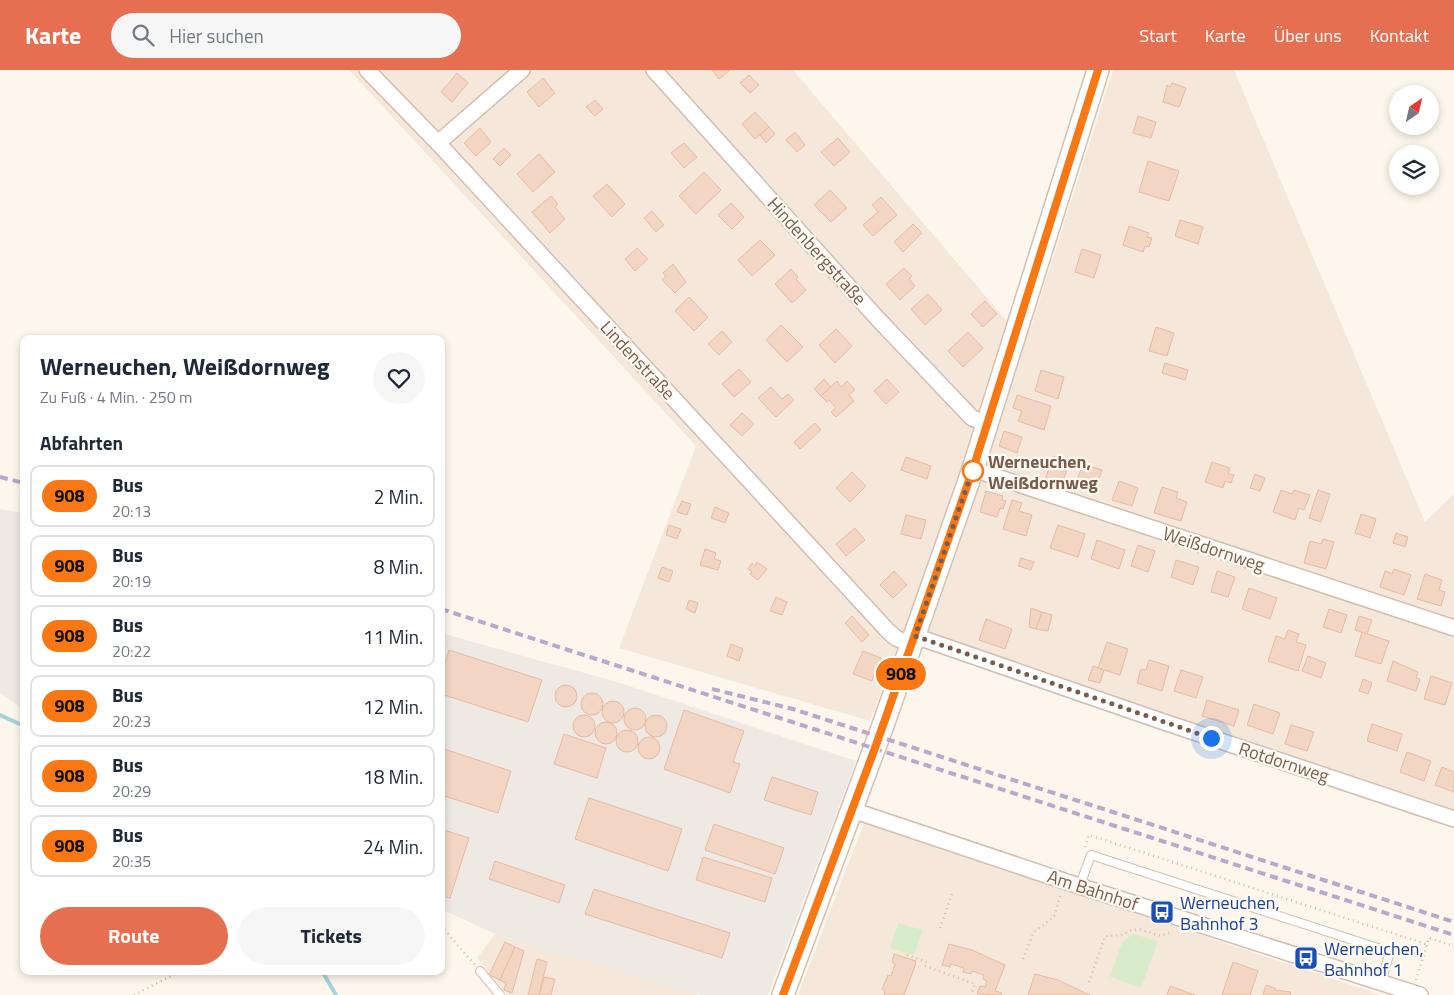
<!DOCTYPE html>
<html lang="de">
<meta charset="utf-8">
<style>
:root{--surface:#fff;--page:#f6f6f7;--text:#1f2937;--muted:#747a83;--line:#e0e1e3;--accent:#e76f51}
body{margin:0;font-family:"Titillium Web",sans-serif;background:var(--page);color:var(--text);height:100vh;display:flex;flex-direction:column;font-size:19px;white-space:nowrap}
*{box-sizing:border-box;margin:0}
p{font-size:16px;color:var(--muted)}
.icon{flex:none;width:28px;height:28px;fill:none;stroke:currentColor;stroke-width:2;stroke-linecap:round;stroke-linejoin:round}
.map{position:relative;flex:1;overflow:hidden}
.panel{position:absolute;left:20px;top:265px;width:425px;height:640px;display:flex;flex-direction:column;background:var(--surface);border-radius:10px;box-shadow:0 2px 8px #0003}
.panel>*{flex:none}
.badge{padding:0 10px;border-radius:16px;font-size:18px;line-height:32px}
.needle{width:32px;rotate:34deg}
.tools{position:absolute;left:1389px;top:15px;display:grid;gap:10px}
.tools a{display:grid;place-items:center;width:50px;height:50px;border-radius:50%;background:var(--surface);box-shadow:0 2px 8px #0003;font-size:25px}
.you{position:absolute;width:25px;height:25px;margin:-12px;border:4px solid #fff;border-radius:50%;background:#1a73e8;box-shadow:0 0 0 8px #1a73e833}
.map>.badge{position:absolute;translate:-50% -50%;box-shadow:0 0 0 2px #fff}
h2{padding:0 20px;font-size:19px;line-height:45px}
.round{display:grid;place-items:center;flex:none;width:52px;height:52px;border-radius:26px;background:var(--page)}
.headline{display:flex;align-items:center;justify-content:space-between;height:85px;padding:0 20px}
h1{font-size:24px;font-weight:700;line-height:38px}
.cta{display:flex;gap:10px;margin-top:auto;padding:10px 20px}
.cta a{flex:1;height:58px;border-radius:30px;background:var(--accent);color:#fff;font-size:20px;font-weight:700;line-height:58px;text-align:center}
.cta a+a{background:var(--page);color:var(--text)}
ul{padding:0;list-style:none}
li{display:flex;align-items:center;gap:15px;height:62px;margin:0 10px 8px;padding:0 10px;border:2px solid var(--line);border-radius:10px}
li div{flex:1}
li b{display:block;font-size:19px}
li em{font-style:normal}
li .badge{min-width:55px;font-weight:700;text-align:center}
header{display:flex;align-items:center;gap:30px;box-sizing:border-box;height:70px;padding:0 25px;background:var(--accent);color:#fff}
header strong{font-size:24px}
nav{display:flex;gap:28px;margin-inline-start:auto;font-size:18px}
.search{width:350px;height:45px;background:var(--page);display:flex;align-items:center;gap:12px;box-sizing:border-box;padding:0 18px;border-radius:28px;color:var(--muted);font-size:19px}
.map>svg:first-child{display:block}
.residential{fill:#f5e8da}
.industrial{fill:#efe9e4}
.green{fill:#d8ecc9}
.lines{fill:none;stroke-linecap:round;stroke-linejoin:round}
.stream{stroke:#a5d3da;stroke-width:4}
.building{fill:#f3d5c3;stroke:#e6bba3}
.lane-casing{stroke:#d1beb0;stroke-width:10}
.street-casing{stroke:#d1beb0;stroke-width:18}
.secondary-casing{stroke:#d6c0b0;stroke-width:24}
.path{stroke:#d9b8a5;stroke-width:2.5;stroke-dasharray:1 4;stroke-linecap:butt}
.lane{stroke:#fff;stroke-width:8}
.street{stroke:#fff;stroke-width:15}
.secondary{stroke:#fff;stroke-width:21}
.rail{stroke:#b9a8c9;stroke-width:4;stroke-dasharray:8 5;stroke-linecap:butt}
.line-casing{stroke:#fff;stroke-width:11}
.line{stroke:#fa7814;stroke-width:8}
.walk{stroke:#7a5c4d;stroke-width:5;stroke-dasharray:0 9}
.stop-dot{fill:#fff;stroke:#fa7814;stroke-width:2.5}
.labels{text-anchor:middle;dominant-baseline:central;stroke-width:4.5;stroke-linejoin:round;paint-order:stroke}
.street-label{font-size:18px;fill:#7a5c4d;stroke:#fffaf3}
.stop-label{font-size:18px;font-weight:bold;fill:#7a5c4d;stroke:#fffaf3;text-anchor:start}
.transit-label{font-size:18px;fill:#164399;stroke:#fffaf3;text-anchor:start}
</style>
<header>
<strong>Karte</strong>
<div class="search"><svg class="icon" aria-label="search" viewBox="0 0 24 24"><circle cx="10" cy="10" r="6"/><path d="M15 15l6 6"/></svg>Hier suchen</div>
<nav><a>Start</a><a>Karte</a><a>Über uns</a><a>Kontakt</a></nav>
</header>
<div class="map">
<svg width="1454" height="925" viewBox="0 0 1454 925">
<rect width="100%" height="100%" fill="#fdf6ec"/>
<g class="residential">
<polygon points="349,0 793,0 1005,249 1030,260 1113,0 1234,0 1425,452 1454,424 1454,740 1411,727 1160,644 905,557 870,651 619,578 696,376"/>
<polygon points="864,753 1381,925 798,925"/>
<polygon points="495,864 700,925 507,925 477,888"/>
</g>
<g class="industrial">
<polygon points="0,439 24,443 24,640 0,623"/>
<polygon points="441,563 617,612 856,691 768,925 700,925 495,864 441,839"/>
</g>
<g class="green">
<polygon points="898,853 923,860 914,885 890,878"/>
<polygon points="1133,864 1158,871 1141,918 1110,907 1122,872"/>
</g>
<g class="lines">
<g class="stream">
<polyline points="0,645 24,656"/>
<polyline points="322,901 336,925"/>
</g>
</g>
<g class="building">
<polygon points="712,0 730,0 719,9"/>
<polygon points="457,3 468,13 452,32 441,22"/>
<polygon points="749,5 759,15 750,23 740,13"/>
<polygon points="543,8 555,23 539,37 527,22"/>
<polygon points="1172,13 1186,18 1179,37 1163,32 1167,15 1170,17"/>
<polygon points="595,30 603,39 595,46 586,37"/>
<polygon points="755,42 769,57 755,69 742,54"/>
<polygon points="1138,46 1156,52 1151,68 1133,63"/>
<polygon points="769,57 775,64 766,73 760,65"/>
<polygon points="480,58 491,72 476,86 464,73"/>
<polygon points="795,62 805,75 797,82 786,70"/>
<polygon points="838,68 850,82 834,96 821,82"/>
<polygon points="684,73 697,87 684,98 671,83"/>
<polygon points="504,78 511,85 500,96 493,89"/>
<polygon points="539,84 555,102 533,122 517,104"/>
<polygon points="1148,91 1179,101 1169,131 1139,122"/>
<polygon points="704,102 721,120 696,144 679,126"/>
<polygon points="607,114 625,134 612,147 593,126"/>
<polygon points="830,120 847,138 831,152 814,135"/>
<polygon points="551,126 558,134 555,137 565,149 550,163 532,142"/>
<polygon points="881,127 897,145 873,166 863,155 878,142 872,135"/>
<polygon points="731,133 744,147 732,159 718,145"/>
<polygon points="652,141 664,155 656,162 644,148"/>
<polygon points="1180,150 1203,157 1198,174 1175,166"/>
<polygon points="913,154 922,163 903,182 894,172"/>
<polygon points="1129,156 1149,163 1147,167 1152,168 1149,177 1145,176 1143,182 1123,175"/>
<polygon points="760,170 775,185 752,206 738,190"/>
<polygon points="637,178 648,189 635,201 625,189"/>
<polygon points="1082,179 1101,185 1094,208 1075,202"/>
<polygon points="673,194 686,212 675,223 662,210 666,206 663,203"/>
<polygon points="904,198 912,206 909,209 915,216 900,230 886,214"/>
<polygon points="791,199 798,207 796,209 806,220 792,233 775,214"/>
<polygon points="928,224 942,240 925,255 911,239"/>
<polygon points="689,227 708,247 694,261 675,241"/>
<polygon points="985,231 997,244 983,257 971,244"/>
<polygon points="781,255 803,277 787,292 766,270"/>
<polygon points="1156,257 1174,263 1167,286 1149,281"/>
<polygon points="836,259 852,276 835,293 819,275"/>
<polygon points="722,261 732,272 719,285 708,274"/>
<polygon points="968,262 983,278 963,297 948,281"/>
<polygon points="1165,293 1188,300 1185,310 1162,303"/>
<polygon points="739,299 751,312 734,327 722,314"/>
<polygon points="1041,300 1064,307 1058,329 1035,321"/>
<polygon points="824,309 831,317 821,326 814,319"/>
<polygon points="887,309 899,322 886,334 874,321"/>
<polygon points="837,311 841,317 847,311 855,320 849,325 854,331 836,347 831,342 836,338 829,330 827,332 821,326"/>
<polygon points="771,317 782,329 788,324 794,330 776,347 758,328"/>
<polygon points="1017,325 1051,336 1044,360 1018,351 1022,341 1013,338"/>
<polygon points="742,343 754,354 742,366 730,355"/>
<polygon points="815,353 821,360 800,379 794,372"/>
<polygon points="1004,361 1022,367 1017,383 999,376"/>
<polygon points="1053,386 1069,392 1062,415 1045,410"/>
<polygon points="906,387 931,396 927,409 901,400"/>
<polygon points="1212,392 1230,398 1228,404 1234,405 1231,413 1225,411 1223,418 1205,412"/>
<polygon points="1083,394 1102,400 1094,422 1075,415"/>
<polygon points="852,402 866,416 850,432 836,418"/>
<polygon points="1255,404 1265,408 1260,421 1250,418"/>
<polygon points="1119,411 1138,418 1132,436 1112,430"/>
<polygon points="1162,417 1178,422 1176,428 1187,432 1181,451 1154,443"/>
<polygon points="1281,420 1292,424 1294,420 1310,425 1304,440 1299,438 1295,450 1273,442"/>
<polygon points="1318,420 1330,424 1321,452 1309,448"/>
<polygon points="986,421 1003,426 1002,430 1006,431 1003,439 1000,438 997,447 980,442"/>
<polygon points="1012,430 1022,433 1019,441 1032,445 1026,466 1003,459"/>
<polygon points="682,431 691,434 687,445 677,442"/>
<polygon points="715,437 729,443 725,453 711,448"/>
<polygon points="1361,444 1376,449 1370,468 1355,463"/>
<polygon points="906,445 926,450 921,469 901,464"/>
<polygon points="669,455 681,459 677,469 666,465"/>
<polygon points="1058,455 1085,464 1078,487 1050,478"/>
<polygon points="855,458 865,470 846,486 836,474"/>
<polygon points="1396,463 1408,467 1405,477 1393,473"/>
<polygon points="1323,469 1334,472 1326,499 1304,493 1310,471 1321,474"/>
<polygon points="1097,470 1125,480 1119,499 1091,489"/>
<polygon points="1138,475 1155,481 1148,502 1131,496"/>
<polygon points="705,479 716,483 714,489 721,491 718,500 700,495"/>
<polygon points="1021,488 1034,492 1031,500 1018,496"/>
<polygon points="1176,490 1199,497 1193,515 1171,507"/>
<polygon points="757,492 767,499 758,510 750,504 752,502 748,499 752,493 755,496"/>
<polygon points="662,497 673,501 669,512 658,508"/>
<polygon points="1394,499 1411,505 1404,525 1380,517 1385,501 1392,504"/>
<polygon points="894,501 907,515 893,528 880,515"/>
<polygon points="1217,501 1235,507 1228,527 1211,522"/>
<polygon points="1425,504 1442,510 1439,520 1445,522 1441,536 1417,529"/>
<polygon points="1249,518 1277,528 1270,549 1242,539"/>
<polygon points="776,527 787,532 782,545 770,541"/>
<polygon points="689,530 698,533 695,543 686,539"/>
<polygon points="1031,538 1042,542 1036,559 1029,557"/>
<polygon points="1329,539 1347,545 1341,563 1323,557"/>
<polygon points="1042,542 1052,545 1048,561 1036,559"/>
<polygon points="852,546 869,565 862,572 845,553"/>
<polygon points="1359,546 1372,550 1367,564 1355,560"/>
<polygon points="986,549 1012,559 1005,579 979,570"/>
<polygon points="1288,560 1299,564 1296,572 1306,575 1298,601 1268,591 1276,566 1285,569"/>
<polygon points="1362,562 1389,571 1381,594 1355,586"/>
<polygon points="1107,572 1128,579 1120,605 1098,598"/>
<polygon points="731,574 743,579 739,591 727,586"/>
<polygon points="449,580 542,610 528,652 441,624 441,605"/>
<polygon points="863,581 881,588 872,611 853,604"/>
<polygon points="1308,586 1326,593 1321,608 1302,601"/>
<polygon points="1149,590 1169,596 1162,621 1137,613 1141,599 1146,600"/>
<polygon points="1393,591 1418,602 1416,608 1420,609 1416,621 1387,611"/>
<polygon points="1093,596 1104,600 1100,613 1088,610"/>
<polygon points="1181,600 1203,607 1196,628 1174,621"/>
<polygon points="1431,606 1452,613 1445,635 1424,629"/>
<polygon points="1363,609 1372,613 1368,624 1359,621"/>
<circle cx="566" cy="626" r="11"/>
<circle cx="592" cy="634" r="11"/>
<polygon points="1207,630 1239,640 1234,656 1202,646"/>
<circle cx="613" cy="642" r="11"/>
<polygon points="1254,634 1280,643 1273,664 1247,655"/>
<circle cx="635" cy="649" r="11"/>
<polygon points="684,640 744,661 733,692 740,694 730,723 664,699"/>
<circle cx="656" cy="656" r="11"/>
<circle cx="584" cy="656" r="11"/>
<circle cx="606" cy="663" r="11"/>
<polygon points="1372,654 1402,664 1397,681 1367,671"/>
<polygon points="1291,655 1314,662 1307,681 1285,674"/>
<circle cx="627" cy="671" r="11"/>
<polygon points="564,664 606,678 597,708 554,694"/>
<circle cx="649" cy="678" r="11"/>
<polygon points="441,678 511,701 498,743 441,725"/>
<polygon points="1407,682 1431,691 1424,711 1400,702"/>
<polygon points="1442,697 1454,702 1454,722 1435,715"/>
<polygon points="772,707 818,722 811,745 764,730"/>
<polygon points="589,728 682,759 668,801 575,769"/>
<polygon points="714,754 784,778 775,804 705,780"/>
<polygon points="441,759 469,768 450,828 441,826"/>
<polygon points="703,787 772,808 765,832 696,810"/>
<polygon points="495,791 565,815 559,833 489,809"/>
<polygon points="594,819 730,863 722,888 585,844"/>
<polygon points="505,872 515,877 500,910 489,905"/>
<polygon points="949,874 972,880 1005,895 995,921 1002,923 1001,925 977,924 980,916 985,917 987,911 983,909 984,905 972,901 971,904 963,902 964,898 951,894 950,897 942,895"/>
<polygon points="515,877 524,881 512,923 504,920 506,913 500,910"/>
<polygon points="894,884 916,891 914,899 904,925 884,925 885,921 882,919 888,905 891,906 895,894 892,892"/>
<polygon points="537,889 547,892 539,925 528,925"/>
<polygon points="1233,892 1258,901 1250,925 1222,925"/>
<polygon points="1035,904 1058,910 1090,925 1028,925"/>
<polygon points="544,907 555,909 551,925 539,925"/>
<polygon points="1266,915 1275,918 1275,920 1291,922 1290,925 1263,925"/>
<polygon points="1170,916 1195,925 1167,925"/>
</g>
<g class="lines">
<g class="lane-casing">
<g id="lane">
<polyline points="1080,815 1091,785 1390,882 1381,912"/>
<polyline points="480,901 500,925"/>
</g>
</g>
<g class="street-casing">
<g id="street">
<polyline points="367,0 438,73 888,561 896,568 912,575"/>
<polyline points="654,0 877,248 972,348 988,354"/>
<polyline points="438,73 522,0"/>
<polyline points="973,399 1454,558"/>
<polyline points="915,566 1158,650 1454,749"/>
<polyline points="852,740 1073,814 1420,925"/>
</g>
</g>
<g class="secondary-casing">
<polyline id="secondary" points="783,925 882,658 973,399 1098,0"/>
</g>
<g class="path">
<polyline points="1085,777 1089,765 1426,874"/>
<polyline points="441,856 475,895"/>
<polyline points="940,858 953,822"/>
<polyline points="907,885 927,892"/>
<polyline points="1023,889 1034,862 1054,847 1061,823"/>
<polyline points="925,896 975,914 971,925"/>
<polyline points="1416,910 1429,868 1454,876"/>
<polyline points="1089,912 1105,866 1123,865 1129,861 1139,859 1160,866 1173,861"/>
<polyline points="134,925 181,901"/>
</g>
<use href="#lane" class="lane"/>
<use href="#street" class="street"/>
<use href="#secondary" class="secondary"/>
<g class="rail">
<polyline points="0,407 24,413"/>
<polyline points="441,539 1454,865"/>
<polyline points="712,619 793,639 1454,852"/>
</g>
</g>
<g class="lines">
<g class="line-casing">
<polyline id="line" points="783,925 875,678 973,399 1098,0"/>
</g>
<use href="#line" class="line"/>
<polyline class="walk" points="973,401 973,399 915,566 1211,668"/>
</g>
<defs>
<g id="bus-square" transform="scale(1.25)"><rect x="-9" y="-9" width="18" height="18" rx="4" fill="#1a4fb4" stroke="#fffaf3"/><path d="M-5-6H5V4H4V6H2V4H-2V6H-4V4H-5ZM-3.5-4V0h7V-4ZM-3.5 1.2v1.5H-2V1.2ZM2 1.2v1.5H3.5V1.2Z" fill="#fff"/></g>
</defs>
<g fill-rule="evenodd">
<use href="#bus-square" x="1162" y="842"/>
<use href="#bus-square" x="1306" y="888"/>
</g>
<circle class="stop-dot" cx="973" cy="401" r="10"/>
<g class="labels">
<g class="street-label">
<text transform="translate(817 181) rotate(48)">Hindenbergstraße</text>
<text transform="translate(638 290) rotate(47)">Lindenstraße</text>
<text transform="translate(1214 479) rotate(18)">Weißdornweg</text>
<text transform="translate(1284 692) rotate(18)">Rotdornweg</text>
<text transform="translate(1093 820) rotate(18)">Am Bahnhof</text>
</g>
<g class="stop-label">
<text x="988" y="391">Werneuchen,<tspan x="988" dy="21">Weißdornweg</tspan></text>
</g>
<g class="transit-label">
<text x="1180" y="832">Werneuchen,<tspan x="1180" dy="21">Bahnhof 3</tspan></text>
<text x="1324" y="878">Werneuchen,<tspan x="1324" dy="21">Bahnhof 1</tspan></text>
</g>
</g>
</svg>
<div class="tools">
<a><svg class="needle" viewBox="-14 -14 28 28"><path d="M0-13l5 13h-10z" fill="#e53935"/><path d="M0 13l5-13h-10z" fill="#747a83"/></svg></a>
<a><svg class="icon" aria-label="layers" viewBox="0 0 24 24"><path d="M12 4l9 5-9 5-9-5zM3 14l9 5 9-5"/></svg></a>
</div>
<div class="you" style="left:1211px;top:668px"></div>
<b class="badge" style="left:901px;top:604px;background:#fa7814;color:#111">908</b>
<section class="panel">
<div class="headline"><div><h1>Werneuchen, Weißdornweg</h1><p>Zu Fuß · 4 Min. · 250 m</p></div><a class="round"><svg class="icon" aria-label="heart" viewBox="0 0 24 24"><path d="M12 20l-8-8c-3-5 5-10 8-4 3-6 11-1 8 4z"/></svg></a></div>
<h2>Abfahrten</h2>
<ul>
<li><span class="badge" style="background:#fa7814;color:#111">908</span><div><b>Bus</b><p>20:13</p></div><em>2 Min.</em></li>
<li><span class="badge" style="background:#fa7814;color:#111">908</span><div><b>Bus</b><p>20:19</p></div><em>8 Min.</em></li>
<li><span class="badge" style="background:#fa7814;color:#111">908</span><div><b>Bus</b><p>20:22</p></div><em>11 Min.</em></li>
<li><span class="badge" style="background:#fa7814;color:#111">908</span><div><b>Bus</b><p>20:23</p></div><em>12 Min.</em></li>
<li><span class="badge" style="background:#fa7814;color:#111">908</span><div><b>Bus</b><p>20:29</p></div><em>18 Min.</em></li>
<li><span class="badge" style="background:#fa7814;color:#111">908</span><div><b>Bus</b><p>20:35</p></div><em>24 Min.</em></li>
</ul>
<div class="cta"><a>Route</a><a>Tickets</a></div>
</section>
</div>
